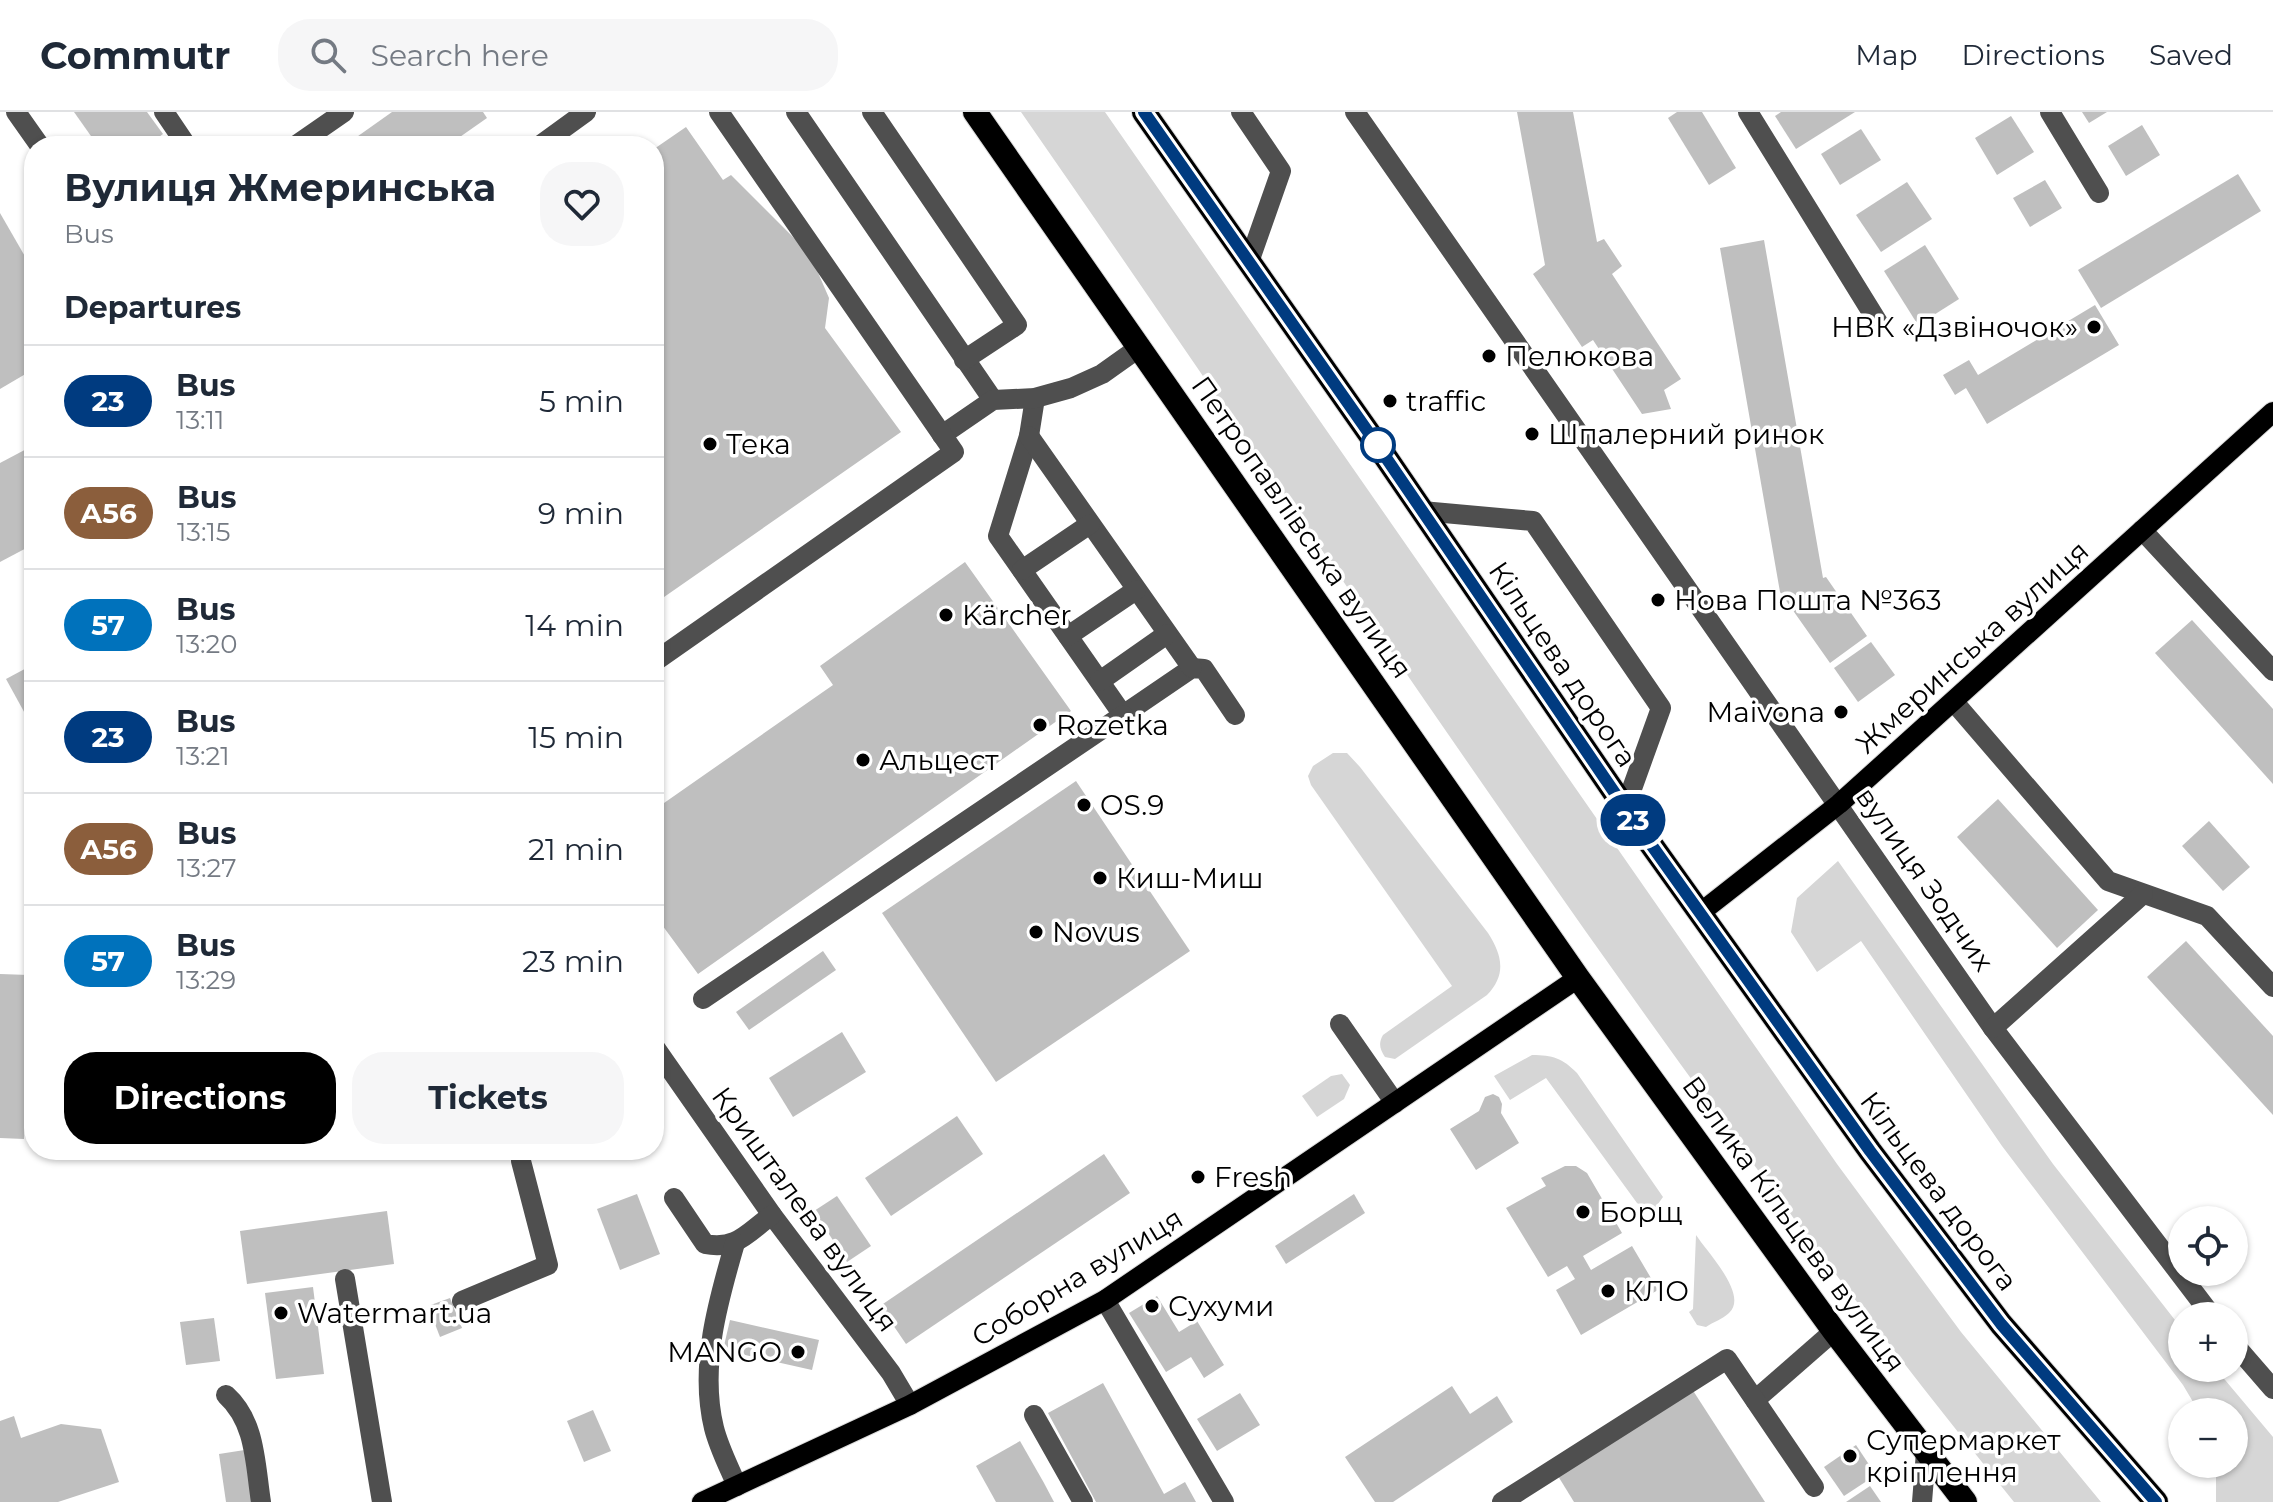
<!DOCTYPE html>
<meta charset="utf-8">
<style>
:root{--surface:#fff;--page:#f6f6f7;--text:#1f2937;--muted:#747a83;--line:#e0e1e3;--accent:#000}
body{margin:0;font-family:Montserrat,sans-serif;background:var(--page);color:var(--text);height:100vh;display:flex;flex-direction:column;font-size:30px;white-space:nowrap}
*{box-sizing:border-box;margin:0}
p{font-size:26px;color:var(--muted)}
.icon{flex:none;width:44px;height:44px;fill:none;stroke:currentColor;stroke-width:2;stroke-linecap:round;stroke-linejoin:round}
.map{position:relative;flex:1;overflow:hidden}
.details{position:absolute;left:24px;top:24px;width:640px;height:1024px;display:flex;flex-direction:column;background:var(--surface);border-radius:32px;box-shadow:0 2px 6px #0004}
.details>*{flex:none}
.badge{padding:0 16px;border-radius:26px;font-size:28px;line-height:52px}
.controls{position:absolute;left:2168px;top:1094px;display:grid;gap:16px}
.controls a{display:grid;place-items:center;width:80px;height:80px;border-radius:50%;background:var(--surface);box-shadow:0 2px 6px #0004;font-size:40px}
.map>.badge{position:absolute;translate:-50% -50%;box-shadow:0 0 0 4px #fff}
h2{padding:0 40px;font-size:30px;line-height:72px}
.round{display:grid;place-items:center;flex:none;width:84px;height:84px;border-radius:32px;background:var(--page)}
.summary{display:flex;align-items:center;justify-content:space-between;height:136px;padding:0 40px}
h1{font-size:38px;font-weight:700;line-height:60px}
.button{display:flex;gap:16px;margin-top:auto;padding:16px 40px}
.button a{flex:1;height:92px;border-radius:32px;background:var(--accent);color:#fff;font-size:32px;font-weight:700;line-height:92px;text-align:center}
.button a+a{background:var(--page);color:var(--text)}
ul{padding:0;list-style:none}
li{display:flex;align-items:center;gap:24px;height:112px;padding:0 40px;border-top:2px solid var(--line)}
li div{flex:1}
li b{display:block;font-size:30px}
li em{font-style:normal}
li .badge{min-width:88px;font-weight:700;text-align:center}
header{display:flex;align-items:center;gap:48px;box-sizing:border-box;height:112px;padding:0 40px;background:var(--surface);border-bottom:2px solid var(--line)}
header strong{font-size:38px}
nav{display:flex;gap:44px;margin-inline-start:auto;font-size:28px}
.search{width:560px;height:72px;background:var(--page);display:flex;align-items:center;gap:20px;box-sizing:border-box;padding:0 28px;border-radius:32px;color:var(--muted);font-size:30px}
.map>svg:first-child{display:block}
.green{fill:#d6d6d6}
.building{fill:#bfbfbf}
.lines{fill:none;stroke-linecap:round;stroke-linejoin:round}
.major-casing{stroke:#dbdbdb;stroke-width:22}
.highway-casing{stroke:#dbdbdb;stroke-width:26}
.minor{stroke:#4f4f4f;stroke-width:20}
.major{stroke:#000;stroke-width:20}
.highway{stroke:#000;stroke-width:24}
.line-casing{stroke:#fff;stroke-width:18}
.line{stroke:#003b80;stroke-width:12}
.poi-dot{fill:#000;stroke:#fff;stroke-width:3}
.stop-dot{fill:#fff;stroke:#003b80;stroke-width:4}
.labels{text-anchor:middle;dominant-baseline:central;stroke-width:7;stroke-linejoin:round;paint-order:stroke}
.poi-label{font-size:28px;fill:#000;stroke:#fff;text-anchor:start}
.street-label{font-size:28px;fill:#000;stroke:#fff}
</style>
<header>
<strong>Commutr</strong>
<div class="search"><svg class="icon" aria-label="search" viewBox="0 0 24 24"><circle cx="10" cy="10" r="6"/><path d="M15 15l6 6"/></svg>Search here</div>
<nav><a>Map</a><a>Directions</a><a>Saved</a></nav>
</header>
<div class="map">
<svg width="2273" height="1390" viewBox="0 0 2273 1390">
<rect width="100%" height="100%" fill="#fff"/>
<g class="green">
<path d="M1021,0H1105L1837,1052L1961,1220L2101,1390H2014C1655,947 1347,468 1021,0Z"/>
<path d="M1333,641H1347L1360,655L1488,821C1502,843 1507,862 1487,883L1395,947L1385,945C1380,937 1378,932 1383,923L1452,874L1311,673L1308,664L1313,654Z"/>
<polygon points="1838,749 2053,1052 2182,1217 2182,1256 2215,1256 2273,1325 2273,1390 2216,1390 2216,1352 2234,1352 2234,1300 2199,1300 2183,1273 2002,1034 1861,829 1817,860 1791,820 1797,786"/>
<path d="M1532,943C1553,943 1562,946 1577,961L1663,1085L1655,1096L1647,1097L1637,1091L1546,966L1510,988L1494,964Z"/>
<polygon points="1342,962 1350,973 1344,987 1317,1005 1302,984 1331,964"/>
<path d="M1696,1123C1707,1140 1749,1183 1729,1201C1723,1207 1713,1210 1706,1215L1697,1213L1689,1200L1693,1197Z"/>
</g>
<g class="building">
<polygon points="74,0 147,0 163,22 146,34 98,34"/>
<polygon points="392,0 483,0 487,6 447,34 344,34"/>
<polygon points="1517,0 1573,0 1597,130 1604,127 1622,154 1612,162 1681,267 1664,278 1671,297 1642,302 1593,228 1582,235 1533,162 1545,153"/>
<polygon points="1677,0 1702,0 1736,56 1709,73 1668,6"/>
<polygon points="1781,0 1855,0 1796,37 1775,4"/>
<polygon points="2082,0 2107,0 2089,11"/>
<polygon points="2011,4 2034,40 1997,63 1975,26"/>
<polygon points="2142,13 2160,43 2126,64 2108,34"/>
<polygon points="686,15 723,68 731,63 803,135 816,156 829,186 825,216 901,320 654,492 654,37"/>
<polygon points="1861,17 1881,48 1840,73 1821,42"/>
<polygon points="2238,62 2261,99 2101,196 2078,158"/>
<polygon points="2045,68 2062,96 2030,115 2013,86"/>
<polygon points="1907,70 1932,107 1881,140 1856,103"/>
<polygon points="0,101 34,160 34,257 0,277"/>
<polygon points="1764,128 1823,466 1826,465 1867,524 1830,551 1780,480 1720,136"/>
<polygon points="1925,133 1959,187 1918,213 1884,159"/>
<polygon points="2095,193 2119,233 1987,312 1966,276 1955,283 1943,263 1969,248 1978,263"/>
<polygon points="34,333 34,432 0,450 0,351"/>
<polygon points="965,450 1071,599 698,862 654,802 654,698 833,573 820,554"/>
<polygon points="2192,508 2273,597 2273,672 2155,541"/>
<polygon points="1871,530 1895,563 1858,590 1834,556"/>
<polygon points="34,552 34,618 6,567"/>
<polygon points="1076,669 1190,839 996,970 882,801"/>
<polygon points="1998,687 2098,798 2057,836 1957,725"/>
<polygon points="2209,709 2250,755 2223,779 2182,734"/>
<polygon points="2186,829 2273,924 2273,1003 2147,865"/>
<polygon points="823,839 836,858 749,918 736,900"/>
<polygon points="0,862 29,863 24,1027 0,1026"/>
<polygon points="842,920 866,960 793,1005 769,966"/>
<polygon points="1493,982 1499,985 1502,992 1501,1001 1519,1031 1476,1058 1450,1017 1479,999 1485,985"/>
<polygon points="957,1004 983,1042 891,1104 865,1066"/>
<polygon points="1104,1042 1130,1081 906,1232 880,1194"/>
<polygon points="1565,1054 1576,1054 1587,1061 1622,1121 1583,1144 1591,1158 1632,1134 1658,1178 1581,1223 1556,1178 1575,1167 1567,1154 1548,1165 1506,1096 1546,1074 1541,1066"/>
<polygon points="637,1082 660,1142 620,1158 597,1097"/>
<polygon points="1354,1082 1365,1101 1286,1152 1275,1134"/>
<polygon points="837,1084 871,1134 847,1150 814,1099"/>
<polygon points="387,1099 394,1152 247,1172 240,1119"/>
<polygon points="313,1175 324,1262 276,1267 265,1181"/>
<polygon points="1157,1184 1179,1220 1197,1209 1224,1253 1204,1266 1191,1245 1166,1260 1129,1201"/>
<polygon points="450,1186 462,1216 440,1225 428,1194"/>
<polygon points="214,1206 220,1249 186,1253 180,1210"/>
<polygon points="730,1208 819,1228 812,1258 723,1238"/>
<polygon points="1103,1271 1164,1382 1185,1370 1196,1390 1096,1390 1048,1301"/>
<polygon points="1452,1274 1470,1302 1497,1284 1513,1310 1393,1390 1375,1390 1345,1345"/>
<polygon points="1692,1277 1765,1390 1574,1390 1558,1364"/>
<polygon points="1240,1281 1260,1313 1217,1339 1197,1307"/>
<polygon points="593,1298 611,1339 584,1350 567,1309"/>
<polygon points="14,1304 21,1326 61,1312 101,1317 119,1370 58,1390 0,1390 0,1309"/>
<polygon points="1020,1329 1044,1371 1054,1390 996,1390 976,1354"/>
<polygon points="1856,1333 1876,1363 1844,1384 1824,1355"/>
<polygon points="251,1337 258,1390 226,1390 219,1342"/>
<polygon points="1870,1374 1881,1390 1846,1390"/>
</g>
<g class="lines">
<g class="major-casing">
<g id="major">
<polyline points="1700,801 1839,692 2273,300"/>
<polyline points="702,1390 910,1293 1105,1188 1578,866"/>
</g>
</g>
<g class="highway-casing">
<g id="highway">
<polyline points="975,0 1578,866 1834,1219 1965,1390"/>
<polyline points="1144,0 1378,334 1625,696 1870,1039 2001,1212 2156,1390"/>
</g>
</g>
<g class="minor">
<polyline points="16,0 40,34"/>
<polyline points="164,0 187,34"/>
<polyline points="796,0 993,288"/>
<polyline points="872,0 1017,213 964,248"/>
<polyline points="1241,0 1281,59 1249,150"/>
<polyline points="1355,0 1993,916 2212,1204"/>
<polyline points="1748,0 1879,212"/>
<polyline points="2050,0 2099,81"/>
<polyline points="295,34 344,0"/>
<polyline points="539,34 586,0"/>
<polyline points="1035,286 1029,324 998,424 1123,603 1192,556 1204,557 1235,603"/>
<polyline points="942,323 993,288 1035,286 1071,276 1102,262 1140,235"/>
<polyline points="1029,324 1192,556"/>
<polyline points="1422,399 1533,409 1661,596 1625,696"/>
<polyline points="2142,418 2273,559"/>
<polyline points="1022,458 1090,412"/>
<polyline points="1068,524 1136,478"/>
<polyline points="654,550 954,340 719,0"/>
<polyline points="1100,569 1167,522"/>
<polyline points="1954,590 2108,769 2207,804 2273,875"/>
<polyline points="703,887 1123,603"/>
<polyline points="1340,912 1395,991"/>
<polyline points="1993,916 2143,782"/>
<polyline points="654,934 772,1103 891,1261 910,1293"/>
<path d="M674,1086L705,1132C737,1138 747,1121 772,1103"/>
<path d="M735,1131C718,1189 699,1255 714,1316C719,1336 729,1355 737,1374"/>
<polyline points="345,1167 382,1390"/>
<polyline points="1105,1188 1224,1390"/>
<polyline points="462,1189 548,1153 521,1049 521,1038"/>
<polyline points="2234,1232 2273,1277"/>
<path d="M226,1283C256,1310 255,1352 261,1390"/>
<polyline points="1755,1288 1834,1219"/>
<polyline points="1034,1303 1083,1390"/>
<polyline points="1502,1390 1727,1247 1814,1375"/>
<polyline points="1922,1390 1926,1340"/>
</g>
<use href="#major" class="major"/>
<use href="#highway" class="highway"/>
</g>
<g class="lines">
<g class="line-casing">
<polyline id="line" points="1144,0 1378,334 1625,696 1870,1039 2001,1212 2156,1390"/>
</g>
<use href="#line" class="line"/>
</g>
<g class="poi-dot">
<circle cx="2094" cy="215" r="8"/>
<circle cx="1489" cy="244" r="8"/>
<circle cx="1390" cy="289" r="8"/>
<circle cx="1532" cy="322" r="8"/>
<circle cx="710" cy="332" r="8"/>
<circle cx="1658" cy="488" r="8"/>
<circle cx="946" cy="503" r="8"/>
<circle cx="1841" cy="600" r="8"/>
<circle cx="1040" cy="613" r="8"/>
<circle cx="863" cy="648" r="8"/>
<circle cx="1084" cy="693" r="8"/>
<circle cx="1100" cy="766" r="8"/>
<circle cx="1036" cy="820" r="8"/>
<circle cx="1198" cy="1065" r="8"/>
<circle cx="1583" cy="1100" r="8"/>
<circle cx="1608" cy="1179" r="8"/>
<circle cx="1152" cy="1194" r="8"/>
<circle cx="281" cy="1201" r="8"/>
<circle cx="798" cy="1240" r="8"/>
<circle cx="1850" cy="1344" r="8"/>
</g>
<circle class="stop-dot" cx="1378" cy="333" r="16"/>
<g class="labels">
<g class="poi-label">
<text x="2078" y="215" text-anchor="end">НВК «Дзвіночок»</text>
<text x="1505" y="244">Пелюкова</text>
<text x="1406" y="289">traffic</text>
<text x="1548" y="322">Шпалерний ринок</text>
<text x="726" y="332">Тека</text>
<text x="1674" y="488">Нова Пошта №363</text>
<text x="962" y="503">Kärcher</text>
<text x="1825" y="600" text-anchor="end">Maivona</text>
<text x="1056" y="613">Rozetka</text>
<text x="879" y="648">Альцест</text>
<text x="1100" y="693">OS.9</text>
<text x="1116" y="766">Киш-Миш</text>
<text x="1052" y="820">Novus</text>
<text x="1214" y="1065">Fresh</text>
<text x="1599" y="1100">Борщ</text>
<text x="1624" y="1179">КЛО</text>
<text x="1168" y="1194">Сухуми</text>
<text x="297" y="1201">Watermart.ua</text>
<text x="782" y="1240" text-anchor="end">MANGO</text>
<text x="1866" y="1328">Супермаркет<tspan x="1866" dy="32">кріплення</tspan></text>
</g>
<g class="street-label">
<text transform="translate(1302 415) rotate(55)">Петропавлівська вулиця</text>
<text transform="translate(1972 535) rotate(-42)">Жмеринська вулиця</text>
<text transform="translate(1563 552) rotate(56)">Кільцева дорога</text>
<text transform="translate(1925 767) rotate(55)">вулиця Зодчих</text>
<text transform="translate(1939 1079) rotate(53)">Кільцева дорога</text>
<text transform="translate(805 1097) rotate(54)">Кришталева вулиця</text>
<text transform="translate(1794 1112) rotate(54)">Велика Кільцева вулиця</text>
<text transform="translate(1077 1165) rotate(-31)">Соборна вулиця</text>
</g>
</g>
</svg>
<div class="controls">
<a><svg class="icon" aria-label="locate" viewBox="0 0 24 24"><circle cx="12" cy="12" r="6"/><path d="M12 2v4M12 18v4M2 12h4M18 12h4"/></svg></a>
<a>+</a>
<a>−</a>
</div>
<b class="badge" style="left:1633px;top:708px;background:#003b80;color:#fff">23</b>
<section class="details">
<div class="summary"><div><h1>Вулиця Жмеринська</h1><p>Bus</p></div><a class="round"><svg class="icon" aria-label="heart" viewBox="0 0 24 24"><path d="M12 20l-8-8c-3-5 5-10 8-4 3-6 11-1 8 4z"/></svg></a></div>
<h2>Departures</h2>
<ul>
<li><span class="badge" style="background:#003b80;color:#fff">23</span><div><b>Bus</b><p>13:11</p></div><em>5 min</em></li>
<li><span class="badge" style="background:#8b5e3c;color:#fff">А56</span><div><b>Bus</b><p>13:15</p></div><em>9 min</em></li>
<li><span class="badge" style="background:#0072bc;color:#fff">57</span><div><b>Bus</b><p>13:20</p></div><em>14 min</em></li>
<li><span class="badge" style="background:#003b80;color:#fff">23</span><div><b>Bus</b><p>13:21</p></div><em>15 min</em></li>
<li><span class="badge" style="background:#8b5e3c;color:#fff">А56</span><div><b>Bus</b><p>13:27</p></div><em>21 min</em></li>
<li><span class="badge" style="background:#0072bc;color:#fff">57</span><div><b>Bus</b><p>13:29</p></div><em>23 min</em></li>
</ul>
<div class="button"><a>Directions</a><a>Tickets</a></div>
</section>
</div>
